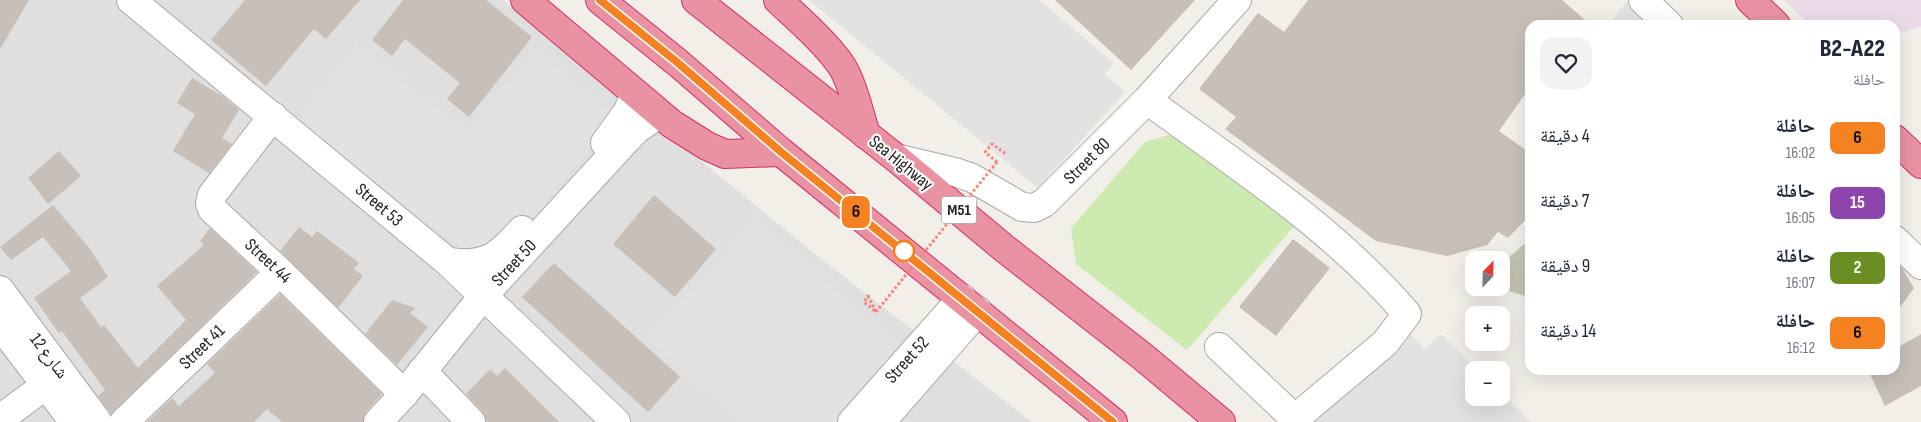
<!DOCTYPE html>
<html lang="ar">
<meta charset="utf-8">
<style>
:root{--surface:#fff;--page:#f2f2f3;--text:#1f2937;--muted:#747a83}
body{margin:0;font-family:"Sofia Sans Condensed","Noto Naskh Arabic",sans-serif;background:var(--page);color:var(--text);direction:rtl;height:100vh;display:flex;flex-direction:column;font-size:19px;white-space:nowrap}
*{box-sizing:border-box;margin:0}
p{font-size:16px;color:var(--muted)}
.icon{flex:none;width:28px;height:28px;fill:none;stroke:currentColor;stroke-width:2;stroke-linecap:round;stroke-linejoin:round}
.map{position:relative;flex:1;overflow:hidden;direction:ltr}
.drawer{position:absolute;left:1525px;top:20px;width:375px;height:355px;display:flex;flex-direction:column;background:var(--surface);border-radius:15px;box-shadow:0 5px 20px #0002;direction:rtl}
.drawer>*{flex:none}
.badge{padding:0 10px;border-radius:8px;font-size:18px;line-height:32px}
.needle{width:32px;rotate:22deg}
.tools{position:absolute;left:1465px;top:251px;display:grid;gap:10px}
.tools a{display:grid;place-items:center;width:45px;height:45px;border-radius:10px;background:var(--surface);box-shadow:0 5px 20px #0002;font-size:25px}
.map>.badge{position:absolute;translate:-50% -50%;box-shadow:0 0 0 2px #fff}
.round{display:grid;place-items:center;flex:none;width:52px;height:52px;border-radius:15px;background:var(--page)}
.summary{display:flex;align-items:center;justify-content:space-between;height:85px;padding:0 15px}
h1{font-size:24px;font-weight:800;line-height:38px}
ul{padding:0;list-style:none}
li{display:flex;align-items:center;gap:15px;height:65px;padding:0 15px}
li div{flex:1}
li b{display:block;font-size:19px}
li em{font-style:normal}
li .badge{min-width:55px;font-weight:700;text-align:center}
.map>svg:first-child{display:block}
.residential{fill:#e0dfdf}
.industrial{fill:#ebdbe8}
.construction{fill:#c7c7b4}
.grass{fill:#cdebb0}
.parking{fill:#e2e2e2}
.building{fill:#c7bfb8}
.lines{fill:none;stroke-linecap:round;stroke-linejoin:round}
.minor-casing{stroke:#a9a9a9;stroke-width:30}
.highway-casing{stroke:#dc2a67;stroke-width:30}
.path{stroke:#fa8072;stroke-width:3;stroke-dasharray:2.5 2.5;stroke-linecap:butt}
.minor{stroke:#fff;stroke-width:28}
.highway{stroke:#e892a2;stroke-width:28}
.path-bridge{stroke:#fa8072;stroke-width:3;stroke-dasharray:2.5 2.5;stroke-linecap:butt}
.line-casing{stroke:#fff;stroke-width:11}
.line{stroke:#f58220;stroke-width:8}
.stop-dot{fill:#fff;stroke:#f58220;stroke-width:2.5}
.labels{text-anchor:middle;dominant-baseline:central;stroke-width:4.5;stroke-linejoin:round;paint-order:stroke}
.shield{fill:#fff;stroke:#646464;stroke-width:1}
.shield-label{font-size:16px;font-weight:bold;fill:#222}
.street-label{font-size:18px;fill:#222;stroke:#fff}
</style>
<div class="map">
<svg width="1921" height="422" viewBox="0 0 1921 422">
<rect width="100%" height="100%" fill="#f2efe9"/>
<polygon class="residential" points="0,0 503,0 825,262 1032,422 0,422"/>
<polygon class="industrial" points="1784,0 1921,0 1921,27 1895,34 1895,25 1810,25"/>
<polygon class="construction" points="1530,239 1530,298 1501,288 1501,264"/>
<polygon class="grass" points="1168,135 1186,140 1298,222 1187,350 1076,264 1071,228 1145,142"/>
<g class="parking">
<polygon points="809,0 1039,0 1114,63 1104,74 1125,92 1038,188"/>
<polygon points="1626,2 1655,25 1609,25"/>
<polygon points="356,44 467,129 535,48 620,118 484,266 298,122"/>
<polygon points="757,217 909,354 848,422 738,422 646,339"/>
<polygon points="1410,334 1425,349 1441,334 1477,370 1474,370 1474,398 1501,398 1501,393 1531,422 1306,422"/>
</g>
<g class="building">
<polygon points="0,0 29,0 0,49"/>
<polygon points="245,0 360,0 326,39 314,29 266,86 211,40"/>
<polygon points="403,0 486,0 532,37 469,117 447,99 460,83 405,39 392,56 372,40"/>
<polygon points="1055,0 1195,0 1131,70"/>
<polygon points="1308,0 1562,0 1591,25 1530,25 1530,87 1499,131 1530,153 1530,215 1508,238 1498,232 1487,245 1447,256 1376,241 1225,129 1236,117 1199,89 1258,13 1284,32"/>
<polygon points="192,78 224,97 239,110 222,138 232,144 209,173 173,151 195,114 177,103"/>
<polygon points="59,151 81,176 48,204 28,178"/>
<polygon points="654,195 716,249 675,297 613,244"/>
<polygon points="53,205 90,249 108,277 80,298 101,327 104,325 138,368 186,320 157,286 204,245 200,241 210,228 257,272 111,414 98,396 105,390 62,331 59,333 34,298 71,271 43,237 11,260 0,247"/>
<polygon points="299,227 312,237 317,231 359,263 354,269 363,276 338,308 280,251"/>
<polygon points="1293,239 1330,268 1276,336 1239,307"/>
<polygon points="1895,262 1902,268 1914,288 1895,314"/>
<polygon points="554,263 680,377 648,412 522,297"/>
<polygon points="280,294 382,394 366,412 363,422 282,422 267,409 254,422 147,422 172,398 179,406 215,373 207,364"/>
<polygon points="392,300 415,308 410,313 428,327 397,365 365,334"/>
<polygon points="1921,334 1921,386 1885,406 1868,370 1895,370 1895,349"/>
<polygon points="505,368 559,422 487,422 482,411 466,394 490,369 497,376"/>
</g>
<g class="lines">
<g class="minor-casing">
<g id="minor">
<polyline points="131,0 448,262 616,422"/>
<polyline points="1643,0 1669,25"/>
<path d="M1147,100C1237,166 1335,229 1407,314L1385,343L1291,422"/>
<polyline points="273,116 212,195 210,203 212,209 280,272 404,394"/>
<polyline points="605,143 628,111 635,93"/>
<polyline points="896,158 955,172 972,178 1022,207 1034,208 1044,203 1147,100 1237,0"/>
<polyline points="1895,240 1921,265"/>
<path d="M448,262C487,267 497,257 522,230"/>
<polyline points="0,290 98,422"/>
<polyline points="0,325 74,422"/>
<polyline points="1219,347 1295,419"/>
<polyline points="422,371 471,422"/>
<polyline points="0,419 61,374"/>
<polyline points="124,422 280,272"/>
<polyline points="378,422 404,394 484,295 628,138 637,129 659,114"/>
<polyline points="852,422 962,298"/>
<polyline points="881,422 978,311"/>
</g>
</g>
<g class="highway-casing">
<g id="highway">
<polyline points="525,0 672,124 707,146 725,154 781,152"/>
<polyline points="600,0 678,63 781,152 1113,422"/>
<polyline points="696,0 896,158 1005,249 1142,356 1221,422"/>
<path d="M778,0C798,19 825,42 841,65C852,81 860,115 866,135"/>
<polyline points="1750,0 1776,25"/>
<polyline points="1895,139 1921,164"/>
</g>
</g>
<g class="path">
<polyline points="997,162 985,152 992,144 1006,154"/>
<polygon points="868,296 876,312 864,302"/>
</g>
<use href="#minor" class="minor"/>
<use href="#highway" class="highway"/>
<polyline class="path-bridge" points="876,312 997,162"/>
</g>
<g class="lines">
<g class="line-casing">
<polyline id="line" points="600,0 678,63 781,152 1113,422"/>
</g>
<use href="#line" class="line"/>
</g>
<circle class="stop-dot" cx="904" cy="251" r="10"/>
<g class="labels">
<rect class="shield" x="941.5" y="196.5" width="35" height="27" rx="4"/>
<g class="shield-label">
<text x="959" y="210">M51</text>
</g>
<g class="street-label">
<text transform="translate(1087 161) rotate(-45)">Street 80</text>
<text transform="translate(901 163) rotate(39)">Sea Highway</text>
<text transform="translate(379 205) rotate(40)">Street 53</text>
<text transform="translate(268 261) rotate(43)">Street 44</text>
<text transform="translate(514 263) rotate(-47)">Street 50</text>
<text transform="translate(202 347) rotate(-44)">Street 41</text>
<text transform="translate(49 356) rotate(53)">شارع 12</text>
<text transform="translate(907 360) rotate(-48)">Street 52</text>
</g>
</g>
</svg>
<div class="tools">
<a><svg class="needle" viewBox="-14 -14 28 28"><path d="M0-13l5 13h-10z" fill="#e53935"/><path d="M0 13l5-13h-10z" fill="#747a83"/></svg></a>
<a>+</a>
<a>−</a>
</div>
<b class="badge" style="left:856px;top:212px;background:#f58220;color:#111">6</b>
<section class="drawer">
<div class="summary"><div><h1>B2-A22</h1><p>حافلة</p></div><a class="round"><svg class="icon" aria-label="heart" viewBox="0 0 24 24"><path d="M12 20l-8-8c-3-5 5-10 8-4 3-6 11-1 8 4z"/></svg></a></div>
<ul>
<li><span class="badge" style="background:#f58220;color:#111">6</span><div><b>حافلة</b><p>16:02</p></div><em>4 دقيقة</em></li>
<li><span class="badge" style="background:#8e44ad;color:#fff">15</span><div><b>حافلة</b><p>16:05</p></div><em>7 دقيقة</em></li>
<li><span class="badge" style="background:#6b8e23;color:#fff">2</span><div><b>حافلة</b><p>16:07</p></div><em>9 دقيقة</em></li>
<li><span class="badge" style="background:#f58220;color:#111">6</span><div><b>حافلة</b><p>16:12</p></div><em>14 دقيقة</em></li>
</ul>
</section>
</div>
